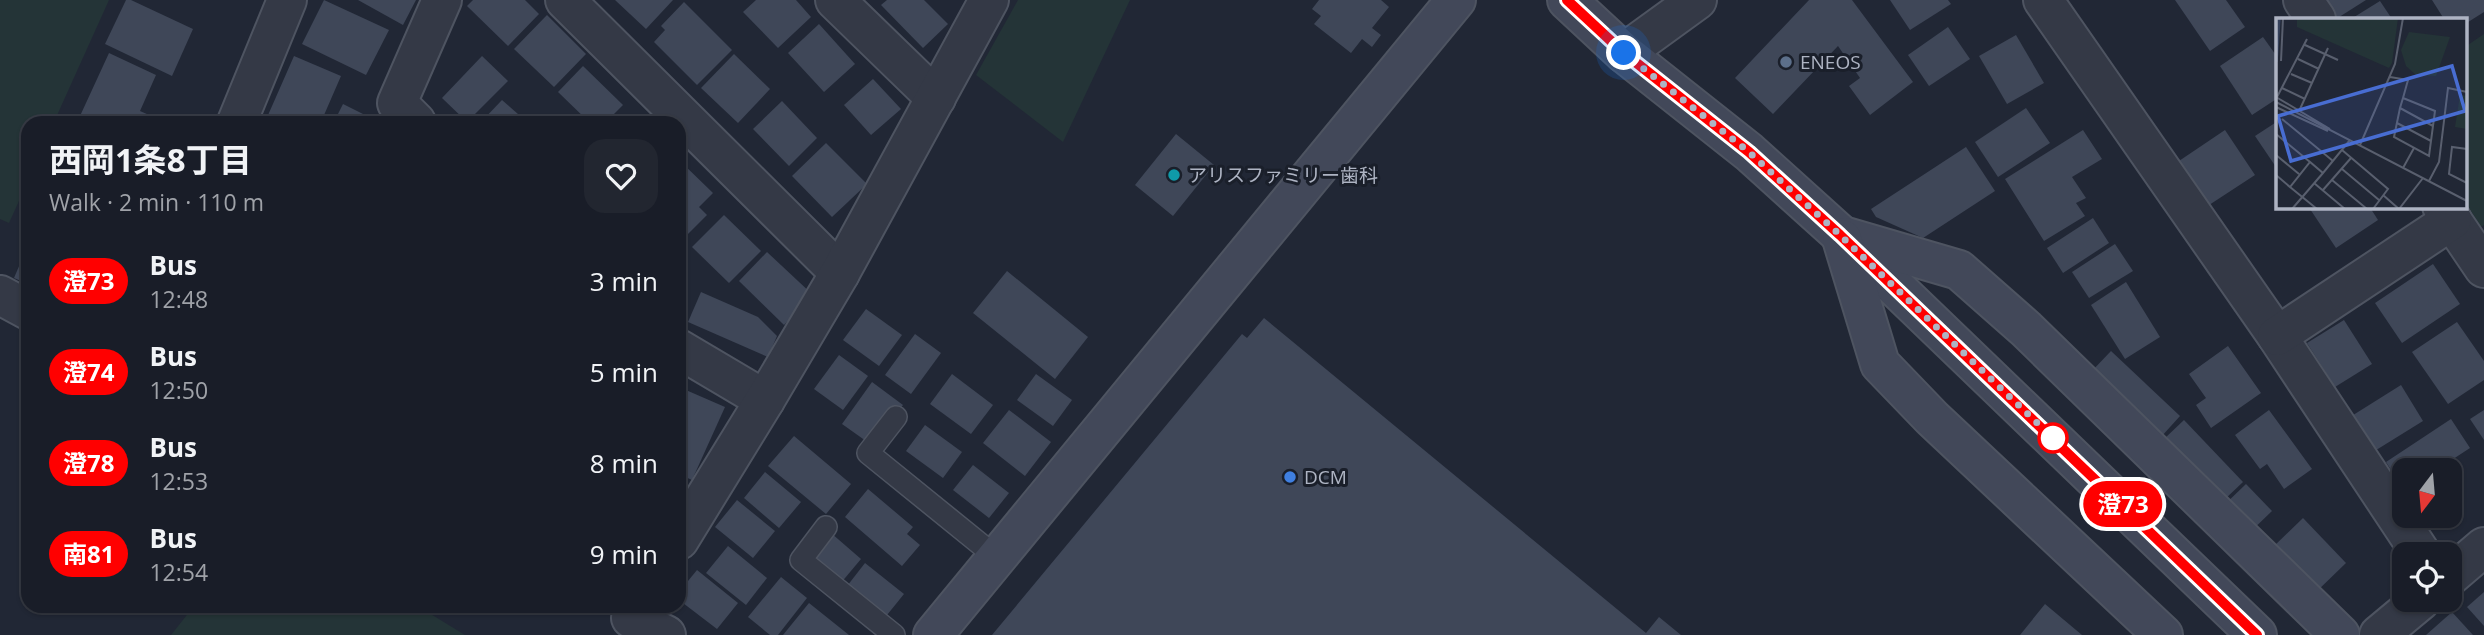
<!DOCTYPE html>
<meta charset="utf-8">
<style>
:root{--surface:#191d28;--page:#222630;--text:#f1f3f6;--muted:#9fa2a8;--line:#373b45}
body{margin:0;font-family:"Open Sans","Noto Sans JP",sans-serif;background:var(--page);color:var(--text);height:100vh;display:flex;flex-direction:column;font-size:26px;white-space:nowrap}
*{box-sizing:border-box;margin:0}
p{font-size:23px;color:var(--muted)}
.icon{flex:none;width:38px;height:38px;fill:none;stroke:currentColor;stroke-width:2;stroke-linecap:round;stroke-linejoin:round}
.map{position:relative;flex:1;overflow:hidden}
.drawer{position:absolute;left:21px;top:116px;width:665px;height:497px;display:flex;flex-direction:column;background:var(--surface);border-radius:21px;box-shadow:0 2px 5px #0004,0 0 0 2px var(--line)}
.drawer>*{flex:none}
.badge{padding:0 14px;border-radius:23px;font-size:24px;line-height:46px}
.needle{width:46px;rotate:196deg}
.tools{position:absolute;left:2392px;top:458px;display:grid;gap:14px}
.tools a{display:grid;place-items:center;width:70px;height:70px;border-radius:14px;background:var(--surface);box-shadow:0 2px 5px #0004,0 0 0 2px var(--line);font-size:35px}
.you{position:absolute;width:35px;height:35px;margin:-18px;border:5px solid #fff;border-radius:50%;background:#1a73e8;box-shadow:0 0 0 10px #1a73e833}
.map>.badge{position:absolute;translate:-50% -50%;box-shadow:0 0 0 4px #fff}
.round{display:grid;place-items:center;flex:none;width:74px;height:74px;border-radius:21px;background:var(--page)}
.head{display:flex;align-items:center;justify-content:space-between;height:119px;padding:0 28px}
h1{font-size:33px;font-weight:700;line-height:52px}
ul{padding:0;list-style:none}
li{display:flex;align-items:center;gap:21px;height:91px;padding:0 28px}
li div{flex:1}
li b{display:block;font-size:26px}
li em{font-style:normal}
li .badge{min-width:77px;font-weight:700;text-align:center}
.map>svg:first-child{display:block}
.green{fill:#243437}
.building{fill:#3f4758}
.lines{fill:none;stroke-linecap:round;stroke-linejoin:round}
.lane-casing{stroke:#4e5461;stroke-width:24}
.street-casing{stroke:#4e5461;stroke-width:42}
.secondary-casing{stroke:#4e5461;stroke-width:42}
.path{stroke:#404f54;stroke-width:4.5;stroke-dasharray:5 5;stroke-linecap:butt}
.lane{stroke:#343946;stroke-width:21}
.street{stroke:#343946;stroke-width:38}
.secondary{stroke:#424859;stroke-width:38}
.line-casing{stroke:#fff;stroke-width:16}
.line{stroke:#f00;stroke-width:10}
.walk{stroke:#aeb4c3;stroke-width:7;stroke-dasharray:0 12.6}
.service-dot{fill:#5c6f8a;stroke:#1a1f2a;stroke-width:2.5}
.culture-dot{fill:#0f9aa8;stroke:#1a1f2a;stroke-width:2.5}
.stop-dot{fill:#fff;stroke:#f00;stroke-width:3.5}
.shop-dot{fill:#3f7fe0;stroke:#1a1f2a;stroke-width:2.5}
.labels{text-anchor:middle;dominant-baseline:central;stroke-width:6;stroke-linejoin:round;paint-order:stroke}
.poi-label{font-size:19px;fill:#aeb4c3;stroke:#1a1f2a;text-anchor:start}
.inset-river{fill:none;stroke:#35415c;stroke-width:3.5}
.inset-road{fill:none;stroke:#595f6e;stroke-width:2}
.view{fill:#486dd2;fill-opacity:0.15;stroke:#486dd2;stroke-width:3.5}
.inset-edge{fill:none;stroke:#aeb4c3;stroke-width:3.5}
</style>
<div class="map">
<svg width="2484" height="635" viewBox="0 0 2484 635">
<rect width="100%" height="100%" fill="#212735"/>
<g class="green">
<polygon points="0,0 109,0 54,122 28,122 28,181 9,223 0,219"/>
<polygon points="1018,0 1130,0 1063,142 976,75"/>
<polygon points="2484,34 2484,225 2481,227 2465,202 2465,47"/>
<polygon points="194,606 406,606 429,613 465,635 171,635"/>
</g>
<g class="building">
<polygon points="126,0 131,0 193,29 172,76 105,44"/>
<polygon points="324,0 389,30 366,75 302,44"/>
<polygon points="358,0 416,0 403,25"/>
<polygon points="473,0 525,0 539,14 508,46 467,6"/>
<polygon points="615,0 673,0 646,29"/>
<polygon points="756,0 796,0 811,17 778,48 743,12"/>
<polygon points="887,0 924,0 948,24 923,48 881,5"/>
<polygon points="1319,0 1381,0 1389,7 1372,28 1381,35 1372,47 1362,39 1351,53 1314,24 1321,16 1312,9"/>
<polygon points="1809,0 1852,0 1913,82 1870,115 1849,86 1860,78 1838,46 1773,114 1735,78"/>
<polygon points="1890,0 1948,0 1951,4 1910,30"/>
<polygon points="2175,0 2226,0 2245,27 2210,51"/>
<polygon points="2320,0 2366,0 2336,19 2332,19"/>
<polygon points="2432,0 2484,0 2484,12 2465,24 2465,19 2444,19"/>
<polygon points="2380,1 2392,19 2351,19"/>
<polygon points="684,2 732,50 697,85 654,42 665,30 661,26"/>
<polygon points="547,15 586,54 554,87 514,49"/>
<polygon points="819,24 855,64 824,92 788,53"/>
<polygon points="1948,27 1970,59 1929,86 1908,55"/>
<polygon points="2016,35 2044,83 2007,104 1979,56"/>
<polygon points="2263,37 2278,58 2278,98 2252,115 2220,66"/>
<polygon points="109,53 156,75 140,111 165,122 94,122 80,116"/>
<polygon points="734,54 770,89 738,123 701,88"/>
<polygon points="294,56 341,76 321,122 310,122 292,115 289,122 265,122"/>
<polygon points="482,56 508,81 467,122 442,98"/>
<polygon points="583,66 623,105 606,122 589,122 558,92"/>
<polygon points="873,79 901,109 871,135 844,105"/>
<polygon points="502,100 527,122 481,122"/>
<polygon points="782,101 817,138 789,166 753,129"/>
<polygon points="343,104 375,120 374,122 334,122"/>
<polygon points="2026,108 2050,143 1998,177 1975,142"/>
<polygon points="2278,121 2278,170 2255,136"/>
<polygon points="2083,130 2102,159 2072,177 2086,198 2076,203 2085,216 2044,241 2005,179"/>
<polygon points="2225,130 2255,175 2206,207 2176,163"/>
<polygon points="1176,134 1214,165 1173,216 1135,185"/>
<polygon points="826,143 867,184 832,217 792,176"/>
<polygon points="1966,147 1995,191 1923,238 1876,217 1871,209"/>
<polygon points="679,160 713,193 699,207 707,215 688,234 679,225"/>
<polygon points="2308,206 2369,206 2378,220 2336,248"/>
<polygon points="724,215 761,251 729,283 692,247"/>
<polygon points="2093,218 2109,243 2063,273 2047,248"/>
<polygon points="2115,244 2133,271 2089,298 2072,272"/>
<polygon points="28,245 28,284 14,278"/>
<polygon points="767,252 813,295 784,325 739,281"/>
<polygon points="2433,264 2460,304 2402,343 2375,303"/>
<polygon points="1007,271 1088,337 1055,379 973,313"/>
<polygon points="2126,282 2160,337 2125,359 2091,305"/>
<polygon points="701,292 758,317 777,336 768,357 688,322"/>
<polygon points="866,309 902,335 879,366 843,340"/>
<polygon points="1264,318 1646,633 1659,617 1681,635 992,635 1242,334 1247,338"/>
<polygon points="2344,320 2372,364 2335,387 2307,343"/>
<polygon points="2457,322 2484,361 2484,380 2448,404 2412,352"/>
<polygon points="915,334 941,353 911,394 885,375"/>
<polygon points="2228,346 2261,393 2211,428 2196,405 2206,398 2189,374"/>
<polygon points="2111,351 2180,416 2161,437 2091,372"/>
<polygon points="839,355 868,376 843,410 814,389"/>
<polygon points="952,374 993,405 971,434 930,404"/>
<polygon points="1036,374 1072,400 1053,426 1017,400"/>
<polygon points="872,382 903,405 873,446 842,424"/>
<polygon points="2401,385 2423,421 2373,452 2350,417"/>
<polygon points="679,387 725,407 692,480 679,474"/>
<polygon points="1009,410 1051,442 1025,476 983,443"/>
<polygon points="2269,410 2312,469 2284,489 2267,464 2260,469 2235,435"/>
<polygon points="2484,410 2484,440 2470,419"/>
<polygon points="2451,419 2470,448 2444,465 2448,471 2404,471 2404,490 2386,462"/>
<polygon points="2184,420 2243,482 2224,500 2164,439"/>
<polygon points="925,425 962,452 943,478 906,451"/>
<polygon points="794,436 851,484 826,514 768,466"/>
<polygon points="973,465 1009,493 989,518 953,490"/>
<polygon points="765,472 801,502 779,528 744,498"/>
<polygon points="2450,474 2462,492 2450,499"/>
<polygon points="2246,484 2272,511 2245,537 2219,510"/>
<polygon points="868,489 913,527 907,534 920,545 902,566 845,517"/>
<polygon points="737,500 775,531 753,558 715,527"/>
<polygon points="2303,518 2346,563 2314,594 2271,549"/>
<polygon points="831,533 861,559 840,584 810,559"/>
<polygon points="728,546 767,578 746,605 706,573"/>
<polygon points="865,563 904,594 883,620 844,590"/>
<polygon points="697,570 738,603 717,629 679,600 679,592"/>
<polygon points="781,577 807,598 778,635 770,635 748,617"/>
<polygon points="2484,592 2484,626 2467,607"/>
<polygon points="809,603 849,635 783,635"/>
<polygon points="2045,604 2082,635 2020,635"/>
<polygon points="2452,612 2473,635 2426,635"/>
</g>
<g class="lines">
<g class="lane-casing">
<g id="lane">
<polyline points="896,417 868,453 995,556"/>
<polyline points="826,527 801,560 894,635"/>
</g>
</g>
<g class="street-casing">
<g id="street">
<polyline points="565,0 840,273"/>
<polyline points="835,0 936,98"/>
<polyline points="2043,0 2277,336 2422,555"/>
<polyline points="2303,0 2316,19"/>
<polyline points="1624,53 1697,0"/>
<polyline points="237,122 287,0"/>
<polyline points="416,122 397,103 442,0"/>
<polyline points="2442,206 2484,268"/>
<polyline points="0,295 28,310"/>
<polyline points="2277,336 2452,220"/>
<polyline points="679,349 765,400"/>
<polyline points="679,540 765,400 840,273 989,0"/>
<polyline points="2450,576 2484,547"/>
<polyline points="638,606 631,618 666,635"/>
<polyline points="2379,635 2421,600"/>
</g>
</g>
<g class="secondary-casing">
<g id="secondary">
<polyline points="1567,0 1624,53 1749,152 1841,235 2257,635"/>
<polyline points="1846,237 1959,270 2026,329 2340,635"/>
<polyline points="1842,239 1880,364 1932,418 2163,635"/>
<polyline points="933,635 1456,0"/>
</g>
</g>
<polyline class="path" points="584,606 595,612"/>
<use href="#lane" class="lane"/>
<use href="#street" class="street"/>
<use href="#secondary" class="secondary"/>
</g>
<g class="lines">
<g class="line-casing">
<polyline id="line" points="1567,0 1624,53 1749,152 1840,235 2257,635"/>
</g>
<use href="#line" class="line"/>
<polyline class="walk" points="1624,53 1749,152 1840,235 2053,438"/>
</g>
<circle class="service-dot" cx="1786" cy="62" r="7"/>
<circle class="culture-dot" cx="1174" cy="175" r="7"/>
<circle class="stop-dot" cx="2053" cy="438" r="14"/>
<circle class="shop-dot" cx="1290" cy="477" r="7"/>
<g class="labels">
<g class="poi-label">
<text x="1800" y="62">ENEOS</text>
<text x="1188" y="175">アリスファミリー歯科</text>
<text x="1304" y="477">DCM</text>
</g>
</g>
<g transform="translate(2276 18)">
<rect width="191" height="191" fill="#212735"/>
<path d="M21,0H122L116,45L113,50L21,9ZM133,14L174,19L160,58L140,57L130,48L125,32ZM184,77L191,78V111L179,109Z" fill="#243437"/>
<path class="inset-river" d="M0,44L3,0"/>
<path class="inset-road" d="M29,27L62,42M22,41L43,51M5,43L7,0M15,56L36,65M114,59L132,62L127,80L124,90L118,119L153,138L159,93L127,80M6,70L29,81M0,79L54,111M0,81L31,21M0,84L191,183M0,89L52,113M124,90L157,108M24,91L52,30M6,101L57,143M121,105L155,123M0,116L34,144M84,127L119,46L127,0M191,131L176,129L173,156L191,165M66,132L112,171L97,191M0,137L23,156M127,150L138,130M66,151L103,182M0,157L14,169L34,144L47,155L74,122M56,162L91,191M153,163L163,144L172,70L191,74M38,165L69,191M14,169L41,191M47,172L75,140M107,177L123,191L147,160M16,191L47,155"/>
<path class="view" d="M176,48L189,93L15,143L2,98Z"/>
<rect width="191" height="191" class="inset-edge"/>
</g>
</svg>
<div class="tools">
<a><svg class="needle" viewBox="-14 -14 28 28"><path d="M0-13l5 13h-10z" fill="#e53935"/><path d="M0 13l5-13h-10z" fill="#9fa2a8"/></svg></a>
<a><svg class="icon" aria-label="locate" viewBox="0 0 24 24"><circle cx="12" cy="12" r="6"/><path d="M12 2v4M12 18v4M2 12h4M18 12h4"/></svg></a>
</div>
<div class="you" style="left:1624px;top:53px"></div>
<b class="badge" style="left:2123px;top:504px;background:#f00;color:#fff">澄73</b>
<section class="drawer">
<div class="head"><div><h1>西岡1条8丁目</h1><p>Walk · 2 min · 110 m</p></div><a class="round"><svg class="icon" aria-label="heart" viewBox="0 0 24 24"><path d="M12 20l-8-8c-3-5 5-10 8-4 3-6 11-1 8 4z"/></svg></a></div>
<ul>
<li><span class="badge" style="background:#f00;color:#fff">澄73</span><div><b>Bus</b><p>12:48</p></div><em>3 min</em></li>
<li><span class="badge" style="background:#f00;color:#fff">澄74</span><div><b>Bus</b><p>12:50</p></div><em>5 min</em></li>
<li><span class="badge" style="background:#f00;color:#fff">澄78</span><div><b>Bus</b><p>12:53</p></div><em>8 min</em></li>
<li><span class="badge" style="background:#f00;color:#fff">南81</span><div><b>Bus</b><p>12:54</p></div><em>9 min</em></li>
</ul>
</section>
</div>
